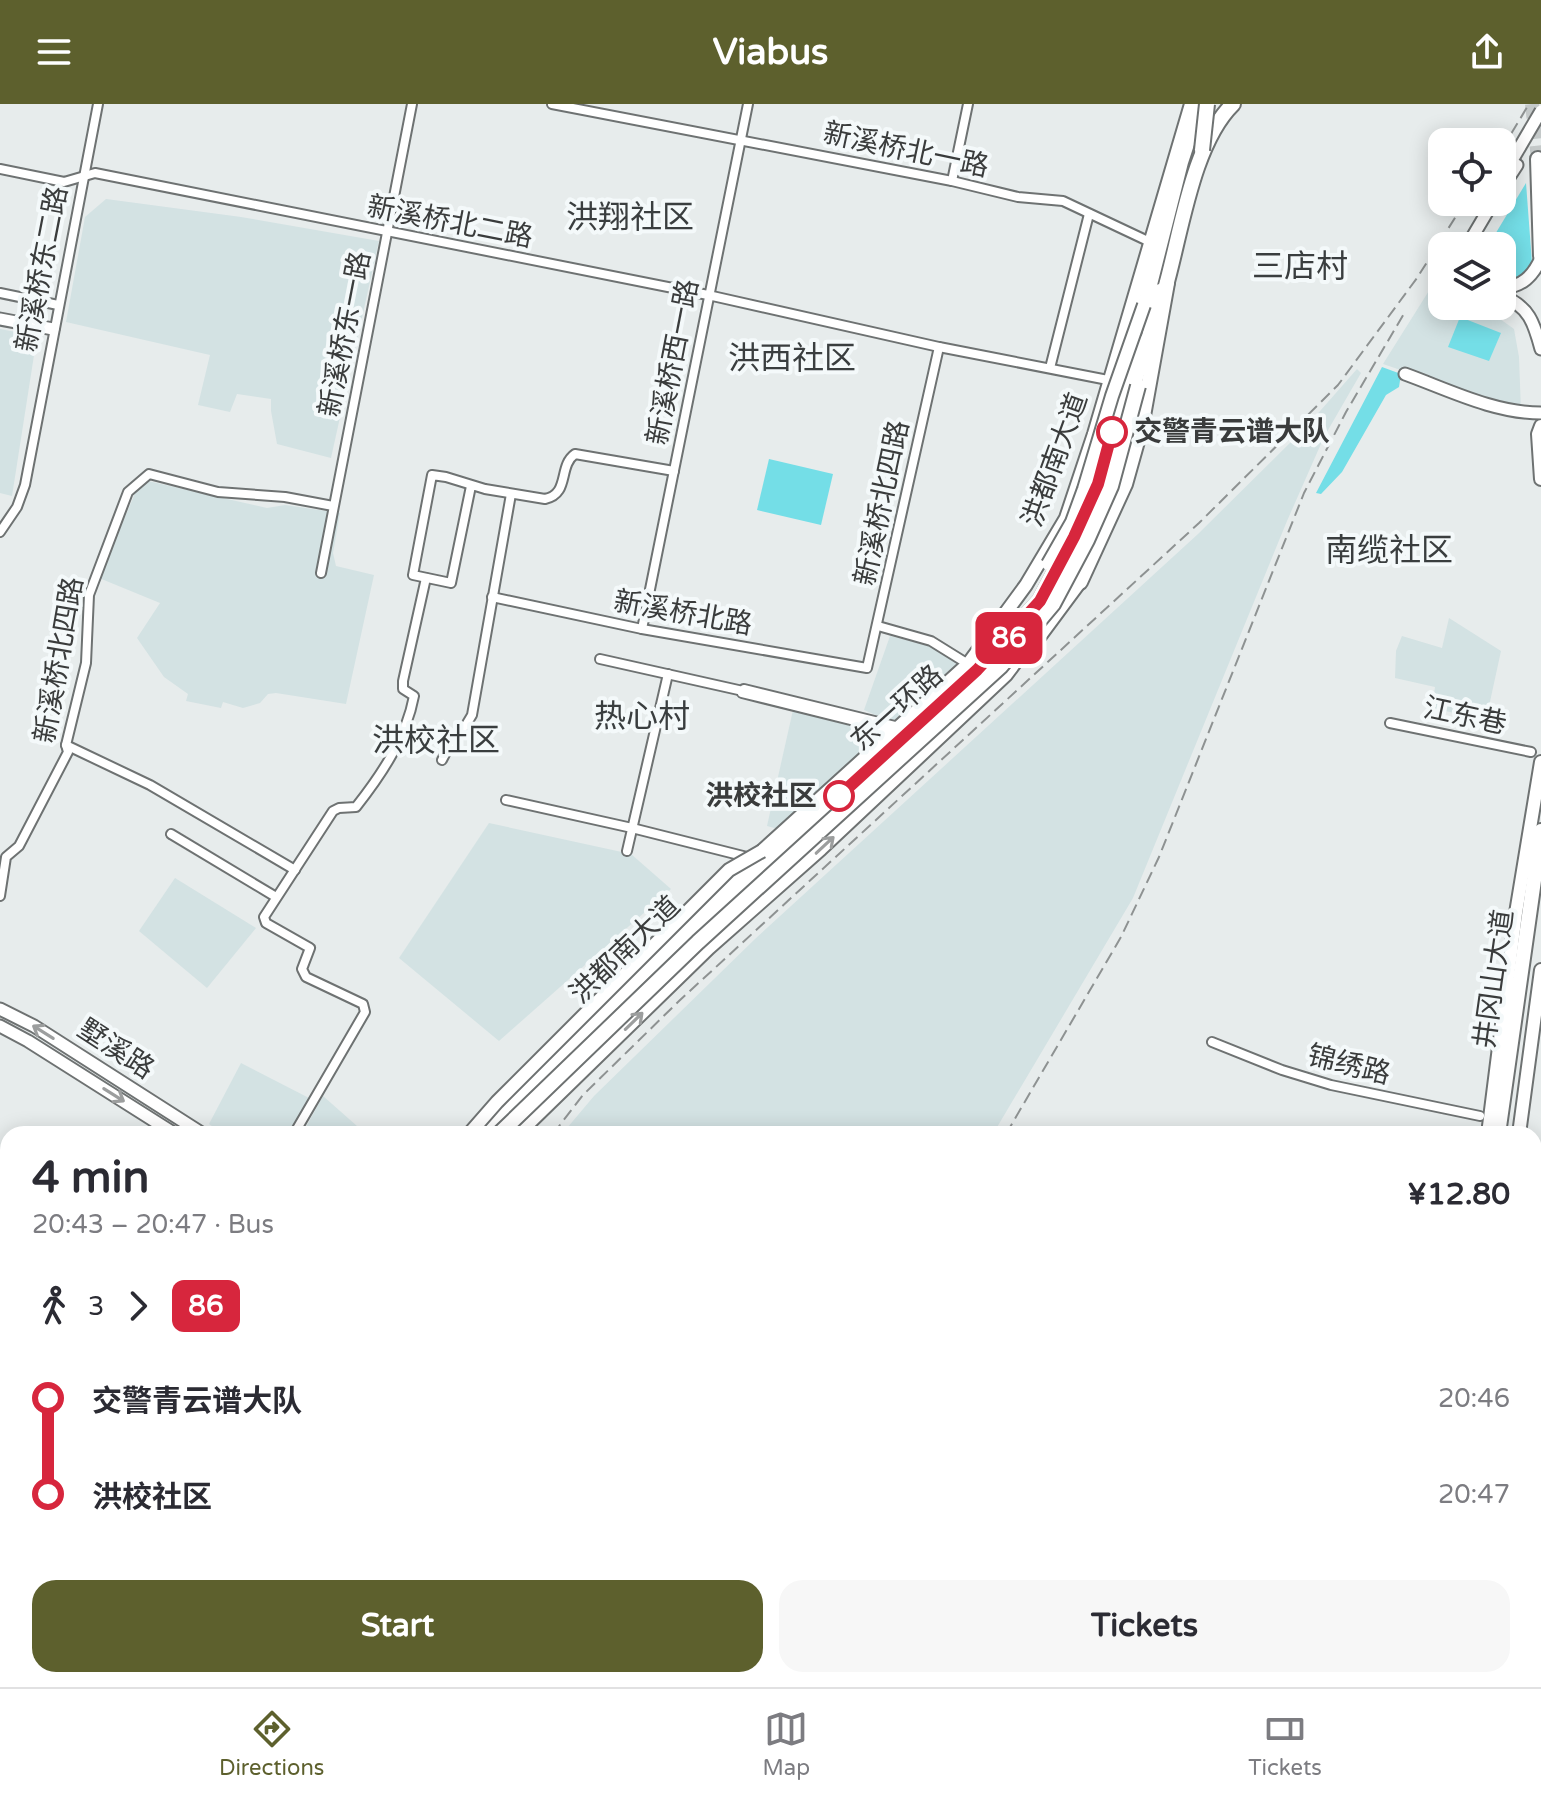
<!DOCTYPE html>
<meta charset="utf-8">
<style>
:root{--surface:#fff;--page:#f7f7f7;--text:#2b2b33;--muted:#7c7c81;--line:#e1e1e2;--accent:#5d602d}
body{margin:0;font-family:"Varela Round","Noto Sans SC",sans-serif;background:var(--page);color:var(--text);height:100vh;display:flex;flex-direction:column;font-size:30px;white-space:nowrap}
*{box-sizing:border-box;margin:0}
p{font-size:26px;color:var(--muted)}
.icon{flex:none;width:44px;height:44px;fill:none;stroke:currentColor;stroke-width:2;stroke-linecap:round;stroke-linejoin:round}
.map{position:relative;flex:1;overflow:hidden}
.details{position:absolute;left:0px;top:1022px;width:1542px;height:562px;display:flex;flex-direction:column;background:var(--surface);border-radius:24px 24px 0 0;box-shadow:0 4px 20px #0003}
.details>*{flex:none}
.badge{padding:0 16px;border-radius:12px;font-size:28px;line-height:52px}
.fabs{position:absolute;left:1428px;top:24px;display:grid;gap:16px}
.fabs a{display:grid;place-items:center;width:88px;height:88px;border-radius:16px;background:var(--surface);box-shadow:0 4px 20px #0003;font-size:40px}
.map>.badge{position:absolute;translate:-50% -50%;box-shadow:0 0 0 4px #fff}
.legs{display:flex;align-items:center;gap:12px;height:88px;padding:0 32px;font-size:26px}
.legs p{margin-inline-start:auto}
.overview{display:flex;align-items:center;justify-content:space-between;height:136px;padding:0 32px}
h1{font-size:44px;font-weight:700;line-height:60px}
.button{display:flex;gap:16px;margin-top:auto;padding:16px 32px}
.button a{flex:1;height:92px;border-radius:24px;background:var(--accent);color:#fff;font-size:32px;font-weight:700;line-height:92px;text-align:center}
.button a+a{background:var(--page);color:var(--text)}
ul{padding:0 32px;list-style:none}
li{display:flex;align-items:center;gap:28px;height:96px;font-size:30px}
li i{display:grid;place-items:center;width:12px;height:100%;margin:0 10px;background:currentColor}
li i::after{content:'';width:20px;height:20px;margin:-10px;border:6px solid;border-radius:50%;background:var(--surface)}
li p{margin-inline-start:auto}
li:first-child i{background:linear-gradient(#0000 50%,currentColor 0)}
li:last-child i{background:linear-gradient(currentColor 50%,#0000 0)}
header{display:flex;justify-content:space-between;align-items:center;height:104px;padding:0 32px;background:var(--accent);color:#fff;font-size:36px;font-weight:700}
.tabs{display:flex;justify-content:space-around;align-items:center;height:112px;border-top:2px solid var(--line);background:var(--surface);font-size:22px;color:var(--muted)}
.tabs a{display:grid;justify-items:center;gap:4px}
.tabs .selected{color:var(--accent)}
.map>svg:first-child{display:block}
.built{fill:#d3e2e3}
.green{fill:#74dee7}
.water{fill:#48a8e4;stroke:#4488b2;stroke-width:2}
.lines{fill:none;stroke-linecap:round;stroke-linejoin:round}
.highway-tunnel{stroke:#c4c9c9;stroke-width:14;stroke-dasharray:14 7;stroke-linecap:butt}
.street-casing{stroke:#6e7272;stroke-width:12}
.secondary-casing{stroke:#6e7272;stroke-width:15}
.primary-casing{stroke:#6e7272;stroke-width:16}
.highway-casing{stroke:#6e7272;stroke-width:18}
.street{stroke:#fff;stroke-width:8}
.secondary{stroke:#fff;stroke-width:11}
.primary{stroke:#fff;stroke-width:12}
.highway{stroke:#fff;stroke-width:14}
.rail{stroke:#8e9292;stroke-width:2;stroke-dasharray:12 6;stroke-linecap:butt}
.secondary-bridge-casing{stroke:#6e7272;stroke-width:15;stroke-linecap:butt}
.primary-bridge-casing{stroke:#6e7272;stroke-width:16;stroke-linecap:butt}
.highway-bridge-casing{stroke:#6e7272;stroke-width:18;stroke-linecap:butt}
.secondary-bridge{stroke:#fff;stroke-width:11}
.primary-bridge{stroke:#fff;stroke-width:12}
.highway-bridge{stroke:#fff;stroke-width:14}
.oneway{stroke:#9c9e9e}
.line-1-casing{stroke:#fff;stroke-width:18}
.line-1{stroke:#d7263d;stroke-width:12}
.stop-1-dot{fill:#fff;stroke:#d7263d;stroke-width:4}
.labels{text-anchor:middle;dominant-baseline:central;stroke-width:8;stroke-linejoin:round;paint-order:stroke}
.street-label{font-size:28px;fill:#3a3c3c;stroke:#f4f9fa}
.stop-label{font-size:28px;font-weight:bold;fill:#3a3c3c;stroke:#f4f9fa;text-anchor:start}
.quarter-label{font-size:32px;fill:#3a3e3f;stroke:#f4f9fa}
</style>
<header><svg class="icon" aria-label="menu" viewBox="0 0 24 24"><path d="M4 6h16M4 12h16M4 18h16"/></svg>Viabus<svg class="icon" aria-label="share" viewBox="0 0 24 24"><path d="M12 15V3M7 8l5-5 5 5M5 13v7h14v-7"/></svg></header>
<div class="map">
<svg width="1541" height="1583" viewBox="0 0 1541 1583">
<rect width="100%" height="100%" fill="#e7ecec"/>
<g class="built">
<polygon points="106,95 241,113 379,137 331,354 277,340 271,307 271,295 237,290 230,308 198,301 210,251 66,218 85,113"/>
<polygon points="1442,166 1442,202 1465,202 1478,210 1500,215 1514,225 1519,253 1521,307 1383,260"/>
<polygon points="0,225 37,232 12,392 0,389"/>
<polygon points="1357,265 1361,269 1324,333 1287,417 1133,794 993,1030 562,1030 594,992 755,835 1198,430 1306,323"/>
<polygon points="148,377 267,404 285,401 340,409 333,449 336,462 374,471 346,600 276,589 268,590 260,599 243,604 223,598 221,604 186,597 188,590 164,573 137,534 160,499 99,474 136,387"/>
<polygon points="1449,514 1501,547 1486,616 1432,604 1435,583 1395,574 1396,547 1402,532 1442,544"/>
<polygon points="890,532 928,541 959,559 892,618 864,606"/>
<polygon points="793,606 886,629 778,725 767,722"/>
<polygon points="489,719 631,750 671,785 499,937 399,854"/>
<polygon points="175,774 256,824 207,884 139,827"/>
<polygon points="241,959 311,995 290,1030 223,1030 209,1020"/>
<polygon points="323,992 366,1030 302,1030"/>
<polygon points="0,1286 8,1292 8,1433 0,1431"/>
<polygon points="1534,1336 1541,1338 1541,1478 1534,1479"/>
<polygon points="429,1576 664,1576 660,1583 430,1583"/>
</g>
<g class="green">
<polygon points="1526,79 1532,159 1523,174 1502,180 1502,142 1488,142"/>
<polygon points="1460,213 1501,229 1489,257 1448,243"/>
<polygon points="1382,263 1401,270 1399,283 1386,291 1342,368 1321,390 1316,389"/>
<polygon points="769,355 833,370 821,421 757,406"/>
<polygon points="768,1576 1358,1576 1335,1583 752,1583"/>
</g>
<polygon class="water" points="850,1576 1134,1576 1025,1583 840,1583"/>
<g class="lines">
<polyline class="highway-tunnel" points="1532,0 1538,55"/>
<g class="street-casing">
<g id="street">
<polyline points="552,0 952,77 1018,93 1063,97 1150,138"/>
<polyline points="0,65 64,78 95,69 708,191 939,243 1113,277"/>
<polyline points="952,77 968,0"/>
<polyline points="0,189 58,201"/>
<polyline points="1050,264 1089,110"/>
<path d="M471,382L451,479L413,471L432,371L446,373L485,385L545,395C570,390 558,362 575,350L674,367"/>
<polyline points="0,428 17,403 25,381 98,0"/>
<polyline points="321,469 412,0"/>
<polyline points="492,493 642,525 867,564 939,243"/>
<polyline points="878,522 931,537 968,560"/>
<polyline points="642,525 748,0"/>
<polyline points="600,555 743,587"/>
<polyline points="1390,619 1531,648"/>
<polyline points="895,627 742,589 744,585 899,623"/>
<polyline points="66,641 150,681 295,766"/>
<polyline points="442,656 454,633 466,621 472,611 511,390"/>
<polyline points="506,696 632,724 751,754"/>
<polyline points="171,730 276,793"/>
<polyline points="627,747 668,570"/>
<polyline points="0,792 6,753 19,742 68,648 66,641 86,559 89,491 128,388 149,370 218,388 285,393 333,402"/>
<polyline points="1212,938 1282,966 1331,981 1480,1012"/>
<path d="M294,1030L365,908L363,900L306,873L302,865L310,844L266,819L264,813L333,707L339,704L356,703C382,670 406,634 414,592L403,585V577L426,474"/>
<polyline points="1534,1342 1541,1343"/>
</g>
</g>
<g class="secondary-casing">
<g id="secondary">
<polyline points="1502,84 1517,61"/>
<polyline points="1467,142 1493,98"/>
<path d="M1502,184C1522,183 1533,172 1541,154"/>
<path d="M1502,192C1529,202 1534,219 1541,245"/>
<polyline points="0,215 53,225"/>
<path d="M1405,270C1449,286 1494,309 1541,309"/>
<polyline points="0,905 34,922 203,1030"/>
<polyline points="0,922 28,937 175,1030"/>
<polyline points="1534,1097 1541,1098"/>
<polyline points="1501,1576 1541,1579"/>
<polyline points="1387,1583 1410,1576"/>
</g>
</g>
<g class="primary-casing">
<g id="primary">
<polyline points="1133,289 1160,186"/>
<polyline points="1541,322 1538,330 1541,375"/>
<polyline points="1040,532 1080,478"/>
<polyline points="674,832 763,746 968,560 1026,481 1066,414 1094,330 1191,0"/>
<polyline points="518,1030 709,844 821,745 1006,571 1041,524"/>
<polyline points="1488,1030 1516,809 1541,658"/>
<polyline points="1519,1030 1541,866"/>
<polyline points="0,1488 8,1477"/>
<polyline points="0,1552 8,1539"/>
<polyline points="1431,1576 1436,1583"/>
<polyline points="1,1583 8,1568"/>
</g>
</g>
<g class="highway-casing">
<g id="highway">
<polyline points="1538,55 1541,152"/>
<path d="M1165,185C1181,130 1192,40 1233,0"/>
<polyline points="1142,212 1181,58 1200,0"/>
<polyline points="1080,478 1125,380 1141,323 1167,179"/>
<polyline points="478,1030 657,856 977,566 1040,497 1074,433 1098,380 1136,236"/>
<polyline points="1498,1030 1541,727"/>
<polyline points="0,1512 8,1501"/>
<polyline points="0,1538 8,1526"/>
<polyline points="1421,1583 1422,1576"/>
</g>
</g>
<use href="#street" class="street"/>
<use href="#secondary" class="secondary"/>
<use href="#primary" class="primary"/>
<use href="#highway" class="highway"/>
<g class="rail">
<polyline points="1502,45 1529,0"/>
<polyline points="553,1030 583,991 679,897 1199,419 1338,281 1417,174 1465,98"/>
<polyline points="1006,1030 1121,833 1159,753 1304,389 1346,308 1405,208"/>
<polyline points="424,1576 425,1583"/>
<polyline points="667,1583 671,1576"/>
</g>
<g class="secondary-bridge-casing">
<polyline id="secondary-bridge" points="1514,53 1541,7"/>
</g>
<g class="primary-bridge-casing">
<g id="primary-bridge">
<polyline points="1048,460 1072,418 1084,385 1112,292 1144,201"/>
<polyline points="469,1030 497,998 729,766 762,747"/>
</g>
</g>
<g class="highway-bridge-casing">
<g id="highway-bridge">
<polyline points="1202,46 1207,0"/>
<polyline points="499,1030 698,838 1001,562 1053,500 1087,436 1111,382 1138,282"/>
</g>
</g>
<use href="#secondary-bridge" class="secondary-bridge"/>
<use href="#primary-bridge" class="primary-bridge"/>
<use href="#highway-bridge" class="highway-bridge"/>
</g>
<defs><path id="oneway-shaft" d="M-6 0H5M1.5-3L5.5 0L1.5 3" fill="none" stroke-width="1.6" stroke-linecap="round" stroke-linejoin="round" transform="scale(2)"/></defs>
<g class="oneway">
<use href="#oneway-shaft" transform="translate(825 741) rotate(-43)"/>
<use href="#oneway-shaft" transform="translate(634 917) rotate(-44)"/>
<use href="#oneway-shaft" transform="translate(43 928) rotate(-148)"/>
<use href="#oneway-shaft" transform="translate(114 991) rotate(32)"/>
</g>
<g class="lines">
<g class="line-1-casing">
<polyline id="line-1" points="839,692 977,566 1040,497 1074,433 1098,380 1112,328"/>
</g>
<use href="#line-1" class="line-1"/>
</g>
<g class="stop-1-dot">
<circle cx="1112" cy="328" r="14"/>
<circle cx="839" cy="692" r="14"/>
</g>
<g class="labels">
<g class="street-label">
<text transform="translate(906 46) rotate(12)">新溪桥北一路</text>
<text transform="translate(450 118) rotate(11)">新溪桥北二路</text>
<text transform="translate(42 165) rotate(-79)">新溪桥东二路</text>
<text transform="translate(345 230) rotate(-79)">新溪桥东一路</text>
<text transform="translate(673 258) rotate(-79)">新溪桥西一路</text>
<text transform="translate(1055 356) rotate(-70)">洪都南大道</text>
<text transform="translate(882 399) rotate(-78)">新溪桥北四路</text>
<text transform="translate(683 509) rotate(10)">新溪桥北路</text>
<text transform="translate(59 556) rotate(-80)">新溪桥北四路</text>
<text transform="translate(897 604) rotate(-42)">东一环路</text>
<text transform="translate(1465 612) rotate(12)">江东巷</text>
<text transform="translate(625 846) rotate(-44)">洪都南大道</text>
<text transform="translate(1494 875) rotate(-82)">井冈山大道</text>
<text transform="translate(116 945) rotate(33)">墅溪路</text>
<text transform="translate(1349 961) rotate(14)">锦绣路</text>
</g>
<g class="stop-label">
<text x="1134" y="328">交警青云谱大队</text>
<text x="817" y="692" text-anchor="end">洪校社区</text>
</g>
<g class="quarter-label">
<text x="630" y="114">洪翔社区</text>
<text x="1300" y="163">三店村</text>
<text x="792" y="255">洪西社区</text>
<text x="1389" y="447">南缆社区</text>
<text x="642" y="613">热心村</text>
<text x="436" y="637">洪校社区</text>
</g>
</g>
</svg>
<div class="fabs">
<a><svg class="icon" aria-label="locate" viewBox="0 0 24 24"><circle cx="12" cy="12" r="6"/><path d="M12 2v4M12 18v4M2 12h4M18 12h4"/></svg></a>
<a><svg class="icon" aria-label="layers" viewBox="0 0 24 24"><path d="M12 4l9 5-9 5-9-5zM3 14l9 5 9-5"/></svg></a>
</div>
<b class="badge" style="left:1009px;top:534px;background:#d7263d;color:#fff">86</b>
<section class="details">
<div class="overview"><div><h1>4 min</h1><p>20:43 – 20:47 · Bus</p></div><b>¥12.80</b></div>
<div class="legs"><svg class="icon" aria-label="walk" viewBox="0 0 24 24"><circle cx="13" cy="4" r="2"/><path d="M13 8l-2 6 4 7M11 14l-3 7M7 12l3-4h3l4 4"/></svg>3<svg class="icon" aria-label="forward" viewBox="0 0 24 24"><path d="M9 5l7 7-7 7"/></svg><b class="badge" style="background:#d7263d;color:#fff">86</b></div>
<ul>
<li><i style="color:#d7263d"></i><b>交警青云谱大队</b><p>20:46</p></li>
<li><i style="color:#d7263d"></i><b>洪校社区</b><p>20:47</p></li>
</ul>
<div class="button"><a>Start</a><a>Tickets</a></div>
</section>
</div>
<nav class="tabs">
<a class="selected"><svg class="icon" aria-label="directions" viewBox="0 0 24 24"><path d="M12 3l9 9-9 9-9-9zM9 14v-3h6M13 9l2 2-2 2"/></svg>Directions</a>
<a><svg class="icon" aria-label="map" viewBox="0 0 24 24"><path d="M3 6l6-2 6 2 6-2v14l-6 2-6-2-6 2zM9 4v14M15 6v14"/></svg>Map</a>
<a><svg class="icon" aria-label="tickets" viewBox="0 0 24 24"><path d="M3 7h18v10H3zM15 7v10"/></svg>Tickets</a>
</nav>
